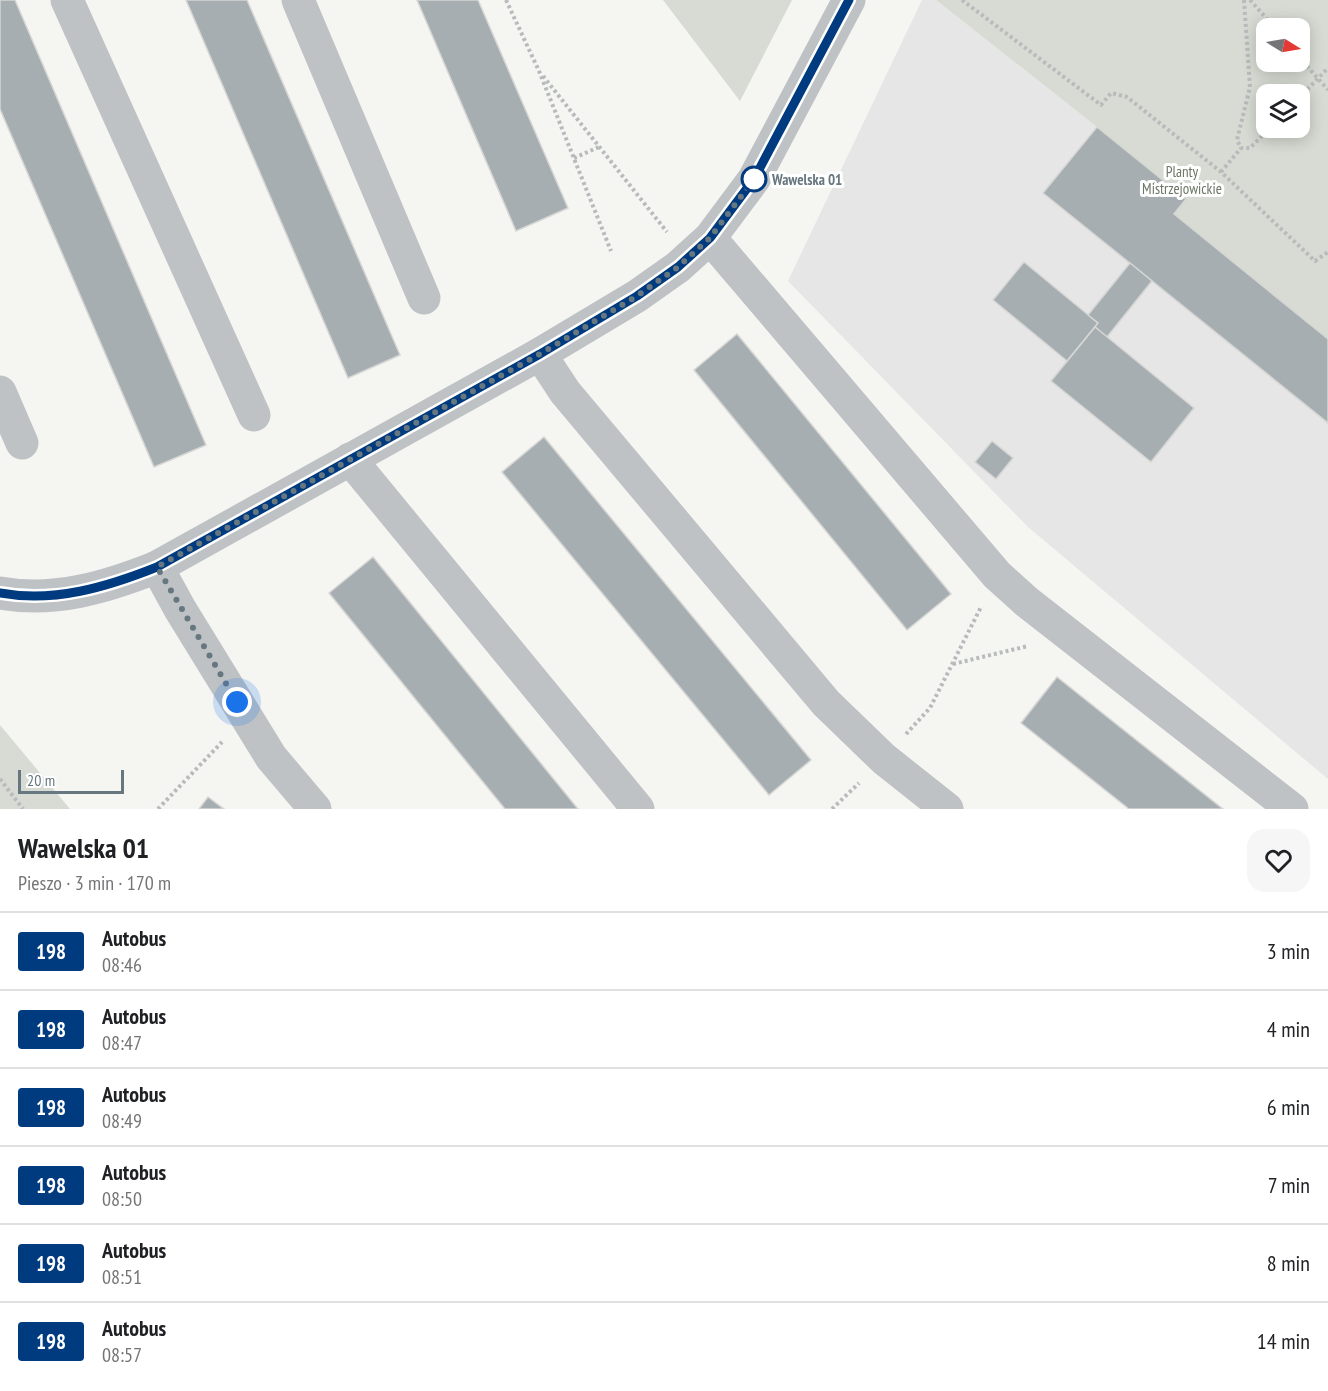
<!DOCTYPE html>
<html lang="pl">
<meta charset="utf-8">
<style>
:root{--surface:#fff;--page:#f6f6f6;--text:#202124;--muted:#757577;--line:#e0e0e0}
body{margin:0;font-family:"PT Sans Narrow",sans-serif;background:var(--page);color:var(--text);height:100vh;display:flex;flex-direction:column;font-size:22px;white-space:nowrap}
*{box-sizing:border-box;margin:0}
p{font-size:20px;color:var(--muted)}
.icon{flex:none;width:33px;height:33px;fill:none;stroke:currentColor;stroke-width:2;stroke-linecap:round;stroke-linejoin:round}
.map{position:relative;height:809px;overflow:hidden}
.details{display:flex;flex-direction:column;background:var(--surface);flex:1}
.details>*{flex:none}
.badge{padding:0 12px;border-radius:4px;font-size:21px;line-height:39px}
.needle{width:39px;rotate:101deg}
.buttons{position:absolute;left:1256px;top:18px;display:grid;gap:12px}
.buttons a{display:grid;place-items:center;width:54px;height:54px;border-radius:12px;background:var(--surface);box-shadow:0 3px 15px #0003;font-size:30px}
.scale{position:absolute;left:18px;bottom:15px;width:106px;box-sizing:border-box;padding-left:6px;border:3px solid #67777f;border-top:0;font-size:16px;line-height:21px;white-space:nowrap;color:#67777f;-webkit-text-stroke:4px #fff;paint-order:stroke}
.you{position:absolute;width:30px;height:30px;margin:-15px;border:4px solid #fff;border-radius:50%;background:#1a73e8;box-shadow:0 0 0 9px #1a73e833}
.map>.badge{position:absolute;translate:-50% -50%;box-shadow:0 0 0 3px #fff}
.round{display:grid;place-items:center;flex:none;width:63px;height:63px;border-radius:18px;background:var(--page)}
.headline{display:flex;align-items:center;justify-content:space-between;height:102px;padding:0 18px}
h1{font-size:28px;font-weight:700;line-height:45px}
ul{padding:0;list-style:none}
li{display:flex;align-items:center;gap:18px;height:78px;padding:0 18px;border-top:2px solid var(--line)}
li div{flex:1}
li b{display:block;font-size:22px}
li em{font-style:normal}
li .badge{min-width:66px;font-weight:700;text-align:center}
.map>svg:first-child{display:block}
.built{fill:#e5e6e5}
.green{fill:#d7dbd3;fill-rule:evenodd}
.building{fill:#a6aeb1;stroke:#d6d6d4;stroke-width:1.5}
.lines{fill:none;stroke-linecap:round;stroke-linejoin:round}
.path{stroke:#b8bbbc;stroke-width:4;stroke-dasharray:3 3;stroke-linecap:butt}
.minor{stroke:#bec2c5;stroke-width:33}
.line-casing{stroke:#fff;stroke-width:14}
.line{stroke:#003b80;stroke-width:9}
.walk{stroke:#67777f;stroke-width:6;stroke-dasharray:0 10.8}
.stop-dot{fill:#fff;stroke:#003b80;stroke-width:3}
.labels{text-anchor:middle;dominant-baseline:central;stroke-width:6;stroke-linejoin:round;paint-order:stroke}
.park-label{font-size:15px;fill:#6a7765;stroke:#fff}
.stop-label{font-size:15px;font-weight:bold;fill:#67777f;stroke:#fff;text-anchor:start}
</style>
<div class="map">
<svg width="1328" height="809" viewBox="0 0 1328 809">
<rect width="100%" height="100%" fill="#f5f5f2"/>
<polygon class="built" points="922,0 936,0 1097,127 1044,193 1328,423 1328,779 1028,527 788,281"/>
<g class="green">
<polygon points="663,0 792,0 740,101"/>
<path d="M936,0H1328V423L1043,193L1097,127ZM1266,28H1299V62H1266ZM1266,94H1299V128H1266Z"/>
<polygon points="0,725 70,809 0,809"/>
</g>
<g class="building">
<polygon points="0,0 15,0 206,445 154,467 0,109"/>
<polygon points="186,0 247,0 400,355 348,378"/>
<polygon points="417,0 478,0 568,208 516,231"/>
<polygon points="1097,127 1186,199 1174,214 1328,339 1328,423 1043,193"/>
<polygon points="1024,262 1098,323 1067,361 993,300"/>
<polygon points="1130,263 1152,281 1107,337 1095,327 1098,323 1088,315"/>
<polygon points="1095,327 1194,408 1151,462 1051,381"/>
<polygon points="737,334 951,594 907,630 694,370"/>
<polygon points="544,437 811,760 769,795 502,472"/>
<polygon points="992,441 1013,458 996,479 975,462"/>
<polygon points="373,557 578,809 505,809 329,593"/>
<polygon points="1057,677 1223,809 1129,809 1021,723"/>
<polygon points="208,797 224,809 199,809"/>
</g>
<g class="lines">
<g class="path">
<polyline points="506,0 539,71 611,251"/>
<polyline points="962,0 1101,105 1111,93 1127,97 1221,172 1315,261 1328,252"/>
<polyline points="1244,0 1250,87 1237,140 1241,148 1250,148 1270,128"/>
<polyline points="1250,0 1275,28"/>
<polyline points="1299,57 1328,90"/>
<polyline points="543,76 667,232"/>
<polyline points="1299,98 1328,68"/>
<polyline points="574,158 599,147"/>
<polyline points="1221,172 1241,148"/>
<polyline points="953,664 1028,646"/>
<polyline points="906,734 930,708 981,607"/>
<polyline points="0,779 23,809"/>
<polyline points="158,809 222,742"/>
<polyline points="832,809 859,783"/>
</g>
<g class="minor">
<polyline points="67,0 254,415"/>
<polyline points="298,0 424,298"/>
<polyline points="710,238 997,575 1027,602 1292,809"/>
<polyline points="540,354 565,392 826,703 884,759 947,809"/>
<polyline points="0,392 22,443"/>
<polyline points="350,459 638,809"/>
<polyline points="157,567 180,609 271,757 315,809"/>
<path d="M0,593C54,603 107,587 157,567L540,354L637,296L678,267L710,238L754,179L849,0"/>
</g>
</g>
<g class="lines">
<g class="line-casing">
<path id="line" d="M0,593C54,603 107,587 157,567L540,354L637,296L678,267L710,238L754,179L849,0"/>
</g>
<use href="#line" class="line"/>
<polyline class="walk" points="237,702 157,567 540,354 637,296 678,267 710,238 754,179"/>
</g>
<circle class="stop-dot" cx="754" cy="179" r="12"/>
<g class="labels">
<g class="park-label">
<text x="1182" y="171">Planty<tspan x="1182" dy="17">Mistrzejowickie</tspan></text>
</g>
<g class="stop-label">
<text x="772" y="179">Wawelska 01</text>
</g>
</g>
</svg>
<div class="buttons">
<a><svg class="needle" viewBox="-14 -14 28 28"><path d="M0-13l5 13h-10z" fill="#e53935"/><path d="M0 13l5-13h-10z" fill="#757577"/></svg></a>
<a><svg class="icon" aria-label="layers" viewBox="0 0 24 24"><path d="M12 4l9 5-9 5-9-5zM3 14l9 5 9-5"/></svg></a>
</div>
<div class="scale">20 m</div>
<div class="you" style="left:237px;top:702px"></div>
</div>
<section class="details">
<div class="headline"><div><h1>Wawelska 01</h1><p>Pieszo · 3 min · 170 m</p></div><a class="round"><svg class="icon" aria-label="heart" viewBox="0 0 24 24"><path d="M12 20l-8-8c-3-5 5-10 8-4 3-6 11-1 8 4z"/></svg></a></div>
<ul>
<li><span class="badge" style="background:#003b80;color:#fff">198</span><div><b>Autobus</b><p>08:46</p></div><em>3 min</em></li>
<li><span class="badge" style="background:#003b80;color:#fff">198</span><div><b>Autobus</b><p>08:47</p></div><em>4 min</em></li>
<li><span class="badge" style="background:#003b80;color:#fff">198</span><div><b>Autobus</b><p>08:49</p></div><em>6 min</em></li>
<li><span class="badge" style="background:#003b80;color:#fff">198</span><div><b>Autobus</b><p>08:50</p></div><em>7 min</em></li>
<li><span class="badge" style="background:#003b80;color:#fff">198</span><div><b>Autobus</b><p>08:51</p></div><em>8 min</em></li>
<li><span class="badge" style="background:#003b80;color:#fff">198</span><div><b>Autobus</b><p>08:57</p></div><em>14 min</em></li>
</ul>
</section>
